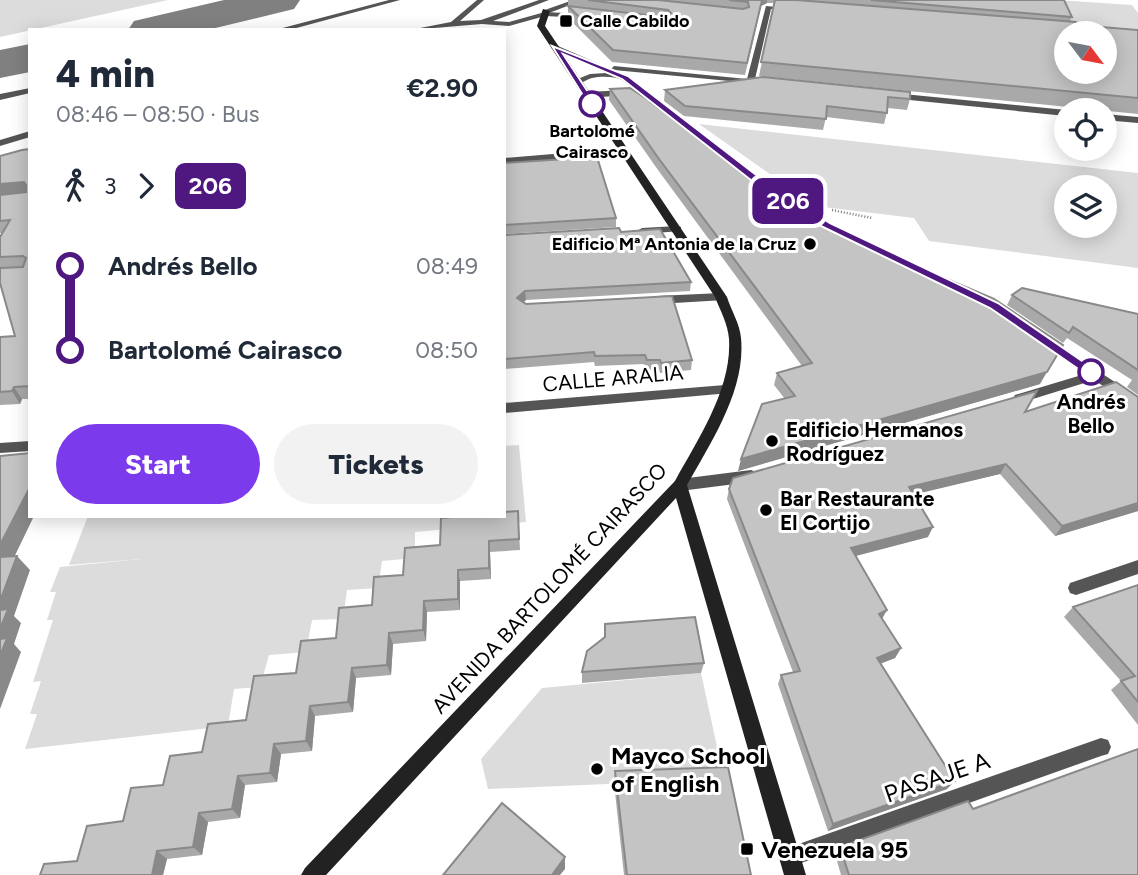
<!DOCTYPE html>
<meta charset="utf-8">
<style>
:root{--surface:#fff;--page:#f2f2f3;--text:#1f2937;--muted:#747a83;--accent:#7c3aed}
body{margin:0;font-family:Figtree,sans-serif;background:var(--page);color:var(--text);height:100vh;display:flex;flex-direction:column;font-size:26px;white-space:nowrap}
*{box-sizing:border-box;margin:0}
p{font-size:23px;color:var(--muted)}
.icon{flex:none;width:38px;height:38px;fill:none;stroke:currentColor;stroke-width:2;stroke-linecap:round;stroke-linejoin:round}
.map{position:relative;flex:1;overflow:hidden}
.sheet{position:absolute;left:28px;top:28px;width:478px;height:490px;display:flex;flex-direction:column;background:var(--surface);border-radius:0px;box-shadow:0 4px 18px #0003}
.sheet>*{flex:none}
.badge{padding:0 14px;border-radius:10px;font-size:24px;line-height:46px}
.needle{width:46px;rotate:122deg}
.buttons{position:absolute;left:1054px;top:21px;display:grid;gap:14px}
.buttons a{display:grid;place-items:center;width:63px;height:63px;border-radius:50%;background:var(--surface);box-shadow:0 4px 18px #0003;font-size:35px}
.map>.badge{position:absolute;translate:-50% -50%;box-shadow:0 0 0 4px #fff}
.legs{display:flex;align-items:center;gap:10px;height:77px;padding:0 28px;font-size:23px}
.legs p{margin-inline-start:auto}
.head{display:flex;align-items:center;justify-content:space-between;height:119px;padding:0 28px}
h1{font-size:38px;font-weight:800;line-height:52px}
.button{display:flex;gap:14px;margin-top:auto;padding:14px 28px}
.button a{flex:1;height:80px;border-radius:42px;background:var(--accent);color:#fff;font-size:28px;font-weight:800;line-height:80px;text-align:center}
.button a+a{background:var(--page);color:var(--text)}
ul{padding:0 28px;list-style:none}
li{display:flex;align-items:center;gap:24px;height:84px;font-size:26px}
li i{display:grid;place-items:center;width:10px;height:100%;margin:0 9px;background:currentColor}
li i::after{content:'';width:18px;height:18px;margin:-9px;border:5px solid;border-radius:50%;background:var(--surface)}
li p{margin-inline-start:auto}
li:first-child i{background:linear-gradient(#0000 50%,currentColor 0)}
li:last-child i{background:linear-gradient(currentColor 50%,#0000 0)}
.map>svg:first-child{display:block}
.green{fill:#dcdcdc;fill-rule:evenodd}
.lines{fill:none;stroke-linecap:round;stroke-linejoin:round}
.taxiway{fill:#808080;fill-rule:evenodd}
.path{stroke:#777;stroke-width:2.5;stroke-dasharray:1 2;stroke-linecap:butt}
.lane{fill:#555;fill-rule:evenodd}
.street{fill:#555;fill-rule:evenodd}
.secondary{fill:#222;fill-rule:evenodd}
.wall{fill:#a9a9a9}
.shaded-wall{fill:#898989}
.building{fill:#c4c4c4;stroke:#898989;stroke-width:2;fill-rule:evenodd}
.line-1{fill:#4f1780;stroke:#fff;stroke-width:2}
.poi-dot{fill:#000;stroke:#fff;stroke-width:2.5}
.stop-1-dot{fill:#fff;stroke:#4f1780;stroke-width:3.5}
.labels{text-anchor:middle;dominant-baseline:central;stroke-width:6;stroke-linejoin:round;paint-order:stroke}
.far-poi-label{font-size:18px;font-weight:bold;fill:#000;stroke:#fff;text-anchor:start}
.far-stop-label{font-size:18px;font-weight:bold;fill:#000;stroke:#fff}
.street-label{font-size:21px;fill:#000;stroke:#fff}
.stop-label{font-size:21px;font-weight:bold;fill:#000;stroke:#fff}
.poi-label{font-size:21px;font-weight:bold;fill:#000;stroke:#fff;text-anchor:start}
.near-poi-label{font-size:24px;font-weight:bold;fill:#000;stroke:#fff;text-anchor:start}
.near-street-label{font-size:24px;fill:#000;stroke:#fff}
</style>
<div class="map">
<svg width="1138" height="875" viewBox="0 0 1138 875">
<rect width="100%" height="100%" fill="#fff"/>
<g class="green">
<polygon points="0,0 168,0 0,37"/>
<polygon points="1057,0 1132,5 1138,13 1138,29 1066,23"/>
<path d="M699,124L1138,173V268L929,241L914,218L815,206ZM1104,187V226H1066V187Z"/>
<polygon points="519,445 526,522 415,532 415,558 382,561 378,588 347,590 343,619 312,620 306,652 269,655 260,687 234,689 228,726 25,749 37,714 30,714 41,681 33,682 53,620 47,620 56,592 50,592 60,567 141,559 69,565 88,516 504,516 504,446"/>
<polygon points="701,673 724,779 488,789 481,759 542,688"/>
</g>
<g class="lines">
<g class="taxiway">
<polygon points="224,0 300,0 294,9 207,30 128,30 134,21"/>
<polygon points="30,44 30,72 0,78 0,50"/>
</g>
<polyline class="path" points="832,210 872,218"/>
<g class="lane">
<polygon points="389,0 400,0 289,30 275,30"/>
<polygon points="477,0 484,0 460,21 481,20 539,0 549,0 493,21 509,22 545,12 585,14 589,16 585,18 545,16 509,26 482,24 410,30 451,22"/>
<polygon points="30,88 30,93 0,100 0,94"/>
<polygon points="30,131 30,137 0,146 0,140"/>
</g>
<g class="street">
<polygon points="573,0 583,0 549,13 542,11"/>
<path d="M766,6L796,9L792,11L771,9L755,79L761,80V84L614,70L628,76L724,151L726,153L721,156L622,80C614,76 601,76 592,78C585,80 582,84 575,84V80L590,74L606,73L551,48L558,46L611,69L614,66L747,79Z"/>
<polygon points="627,90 631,93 630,95 586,98 582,95 586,92"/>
<polygon points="893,93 1066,110 1066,116 890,98 890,94"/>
<polygon points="1104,114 1138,117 1138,123 1104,120"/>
<polygon points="625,148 628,149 628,153 504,164 504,158"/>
<polygon points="768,186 820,216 821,218 816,221 812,220 764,191 764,187"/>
<polygon points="677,226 681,227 681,231 642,234 637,231 642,228"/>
<polygon points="721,293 725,294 725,300 657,304 651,300 657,296"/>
<polygon points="1044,336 1138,397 1138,409 1094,380 1020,403 1015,401 1013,398 1015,395 1085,374 1040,343 1038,340 1040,337"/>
<polygon points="725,385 730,387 732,390 730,393 504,413 504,403"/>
<polygon points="30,441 30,451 0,453 0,443"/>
<polygon points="751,470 756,472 758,476 756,480 751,482 680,491 675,489 673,485 675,481 680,479"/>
<polygon points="1138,560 1138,574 1076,595 1070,593 1068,588 1070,583"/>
<polygon points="1101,738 1108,740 1111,747 1108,754 1101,756 790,867 783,864 780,857 783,850 790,847"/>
</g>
<path class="secondary" d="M543,9L550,11L545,26L727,297C731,310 740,324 741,338C746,390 711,442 687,485L806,875H784L676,498L326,875H301L305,868L675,481C698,439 732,389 729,339C728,324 720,310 715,297L537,26Z"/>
</g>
<g class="wall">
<polygon points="568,0 1064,0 1072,17 1070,21 1078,25 1138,30 1138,114 759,76 774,3 767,3 761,6 745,75 612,62 568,18"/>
<polygon points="763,77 910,99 907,110 888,108 884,124 826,117 823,130 684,116 664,101 665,90"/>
<polygon points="610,89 649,101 650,94 661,103 661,109 1040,384 738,471 785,399 774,385 777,373 802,366 658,170 609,100"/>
<polygon points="30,149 30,399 22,399 20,404 0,405 0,337 15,336 0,283 0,237 3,233 0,233 0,156"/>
<polygon points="504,163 616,218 616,227 504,234"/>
<polygon points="621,232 691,282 690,291 526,300 523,302 692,360 691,370 660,373 659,369 646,370 644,364 595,366 594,362 504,369 504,235"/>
<polygon points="1012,295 1138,314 1138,395 1127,387 1132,380 1067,338 1063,343 1007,305"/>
<polygon points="1138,397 1138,511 1055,536 1000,474 913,494 928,537 856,556 882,619 901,648 895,658 880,664 947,789 828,831 778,684 781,675 793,672 727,499 729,489 1025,412"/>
<polygon points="518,511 520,550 490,552 491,579 460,581 460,610 427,612 426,641 393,644 391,675 356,678 353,712 315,716 312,751 281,754 277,782 245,785 240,818 208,822 202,855 167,859 163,875 40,875 77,861 202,752 246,720 296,673 372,605 403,575 440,545"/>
<polygon points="1138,585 1138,725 1111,690 1121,681 1064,617 1073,607"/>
<polygon points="605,624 704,663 701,673 582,683 582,672 605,637"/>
<polygon points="615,771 751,875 624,875 614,783"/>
<polygon points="973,809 1138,875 841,875 835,854 840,847"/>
</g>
<g class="shaded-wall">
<polygon points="762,0 767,0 767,3 761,6 745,75"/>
<polygon points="24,182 30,193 0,196 0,184"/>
<polygon points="525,291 526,300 518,308 517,298"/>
<polygon points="1047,372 1040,384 738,471 741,459"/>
<polygon points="14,387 22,399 20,404 12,391"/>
<polygon points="1006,464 1000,474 904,497 909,487"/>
<polygon points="30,487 30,516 34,516 7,572 0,565 0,545"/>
<polygon points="1138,503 1138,511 1055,536 1062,526"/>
<polygon points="933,527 928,537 847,558 851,548"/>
<polygon points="489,541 490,552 491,579 489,568"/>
<polygon points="17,556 30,570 14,616 21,623 14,644 21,652 0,709 0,601"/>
<polygon points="458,570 460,581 460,610 458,599"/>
<polygon points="424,601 427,612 426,641 423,630"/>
<polygon points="887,610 882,619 879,614"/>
<polygon points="389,633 393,644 391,675 387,665"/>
<polygon points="901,648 895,658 871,667 877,658"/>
<polygon points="352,668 356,678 353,712 348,702"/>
<polygon points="310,706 315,716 312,751 306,741"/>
<polygon points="274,744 281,754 277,782 270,773"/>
<polygon points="238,776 245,785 240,818 232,809"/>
<polygon points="955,781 947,789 828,831 833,824"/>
<polygon points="199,813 208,822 202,855 193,847"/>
<polygon points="157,851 167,859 163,875 152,875"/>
<polygon points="565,857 565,869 560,875 552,875"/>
</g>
<g class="building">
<polygon points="588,0 658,0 743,9 749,7 748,2 729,0 762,0 747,63 613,50 568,6 664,17 671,13 668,10"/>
<path d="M775,0H796L1076,22L1078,25L1138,30V98L761,62ZM1066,33H1104V72H1066Z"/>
<polygon points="871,0 1064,0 1072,17"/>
<polygon points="763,77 910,92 910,99 888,97 887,113 827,106 826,119 685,106 665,90"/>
<polygon points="630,88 650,101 650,94 661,103 652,103 793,205 902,260 994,299 1063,345 1047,372 741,459 762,404 795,396 777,373 812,363 659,159 610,89"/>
<polygon points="30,149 30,386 14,387 12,391 0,392 0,337 15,336 0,283 0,268 23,267 26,258 23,256 0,257 0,237 10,220 0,221 0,195 26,192 26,185 24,182 0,184 0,156 22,150"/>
<polygon points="597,157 616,218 504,225 504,163"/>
<polygon points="619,228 621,232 660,229 691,282 525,291 517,298 526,304 672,296 692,360 661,363 660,360 647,360 645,355 595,356 594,352 504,359 504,235"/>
<polygon points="1022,288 1138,314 1138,370 1073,327 1069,333 1012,295"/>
<polygon points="1116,382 1138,397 1138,503 1062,526 1006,464 909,487 933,527 851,548 887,610 879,614 901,648 877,658 955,781 833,824 781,675 800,671 729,489 733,478 1037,391 1025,412"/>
<polygon points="30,453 30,487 0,545 0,456"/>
<polygon points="518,511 519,539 489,541 489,568 458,570 458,599 424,601 423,630 389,633 387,665 352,668 348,702 310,706 306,741 274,744 270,773 238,776 232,809 199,813 193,847 157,851 152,875 40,875 44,864 77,861 87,826 123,821 131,788 163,785 170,756 202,752 208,724 246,720 254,676 296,673 301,641 336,638 339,608 372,605 374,577 403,575 405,548 440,545 441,518 463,516 504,516 504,512"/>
<polygon points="17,556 0,601 0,557"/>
<polygon points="1138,585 1138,702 1121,681 1135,676 1073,607"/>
<polygon points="8,609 0,629 0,610"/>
<polygon points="695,617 704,663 582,672 587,651 605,637 605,624"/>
<polygon points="7,638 0,656 0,639"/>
<polygon points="1138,749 1138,875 849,875 840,847 968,801 973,809"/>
<polygon points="728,767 751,875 627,875 615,771"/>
<polygon points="502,803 565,857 552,875 443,875"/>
</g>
<polygon class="line-1" points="552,46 628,76 768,184 830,223 998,303 1098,372 1096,375 1087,375 990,308 823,227 761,188 622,79 563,54 596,104 589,105"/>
<g class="poi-dot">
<rect x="559" y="14" width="14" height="14" rx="3.5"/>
<circle cx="810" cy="244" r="7"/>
<circle cx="772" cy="441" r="7"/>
<circle cx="766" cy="510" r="7"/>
<circle cx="597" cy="769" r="7"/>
<rect x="740" y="842" width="14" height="14" rx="3.5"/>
</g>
<g class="stop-1-dot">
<circle cx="592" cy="104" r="12"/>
<circle cx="1091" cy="372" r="12"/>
</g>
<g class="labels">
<g class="far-poi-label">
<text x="580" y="21">Calle Cabildo</text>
<text x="796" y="244" text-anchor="end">Edificio Mª Antonia de la Cruz</text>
</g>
<g class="far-stop-label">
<text x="592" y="131">Bartolomé<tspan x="592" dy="21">Cairasco</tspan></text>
</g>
<g class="street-label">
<text transform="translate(613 378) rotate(-5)">CALLE ARALIA</text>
<text transform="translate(549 588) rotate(-47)">AVENIDA BARTOLOMÉ CAIRASCO</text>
</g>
<g class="stop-label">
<text x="1091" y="401">Andrés<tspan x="1091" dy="24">Bello</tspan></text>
</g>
<g class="poi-label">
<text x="786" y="429">Edificio Hermanos<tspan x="786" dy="24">Rodríguez</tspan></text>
<text x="780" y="498">Bar Restaurante<tspan x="780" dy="24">El Cortijo</tspan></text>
</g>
<g class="near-poi-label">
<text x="611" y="755">Mayco School<tspan x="611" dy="28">of English</tspan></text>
<text x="761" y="849">Venezuela 95</text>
</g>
<g class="near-street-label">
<text transform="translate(937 777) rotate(-19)">PASAJE A</text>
</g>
</g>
</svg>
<div class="buttons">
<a><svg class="needle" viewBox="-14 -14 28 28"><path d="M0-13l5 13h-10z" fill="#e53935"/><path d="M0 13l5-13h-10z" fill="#747a83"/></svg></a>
<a><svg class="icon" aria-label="locate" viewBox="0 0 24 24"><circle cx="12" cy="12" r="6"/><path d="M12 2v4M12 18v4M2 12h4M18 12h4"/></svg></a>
<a><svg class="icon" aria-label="layers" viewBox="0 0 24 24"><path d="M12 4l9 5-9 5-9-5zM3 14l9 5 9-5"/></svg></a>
</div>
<b class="badge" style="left:788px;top:201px;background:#4f1780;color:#fff">206</b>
<section class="sheet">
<div class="head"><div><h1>4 min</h1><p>08:46 – 08:50 · Bus</p></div><b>€2.90</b></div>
<div class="legs"><svg class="icon" aria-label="walk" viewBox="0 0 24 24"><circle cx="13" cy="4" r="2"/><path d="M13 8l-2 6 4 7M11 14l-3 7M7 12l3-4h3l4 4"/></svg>3<svg class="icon" aria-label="forward" viewBox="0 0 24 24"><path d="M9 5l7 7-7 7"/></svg><b class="badge" style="background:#4f1780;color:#fff">206</b></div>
<ul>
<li><i style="color:#4f1780"></i><b>Andrés Bello</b><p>08:49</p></li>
<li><i style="color:#4f1780"></i><b>Bartolomé Cairasco</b><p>08:50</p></li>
</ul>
<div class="button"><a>Start</a><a>Tickets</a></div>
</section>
</div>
